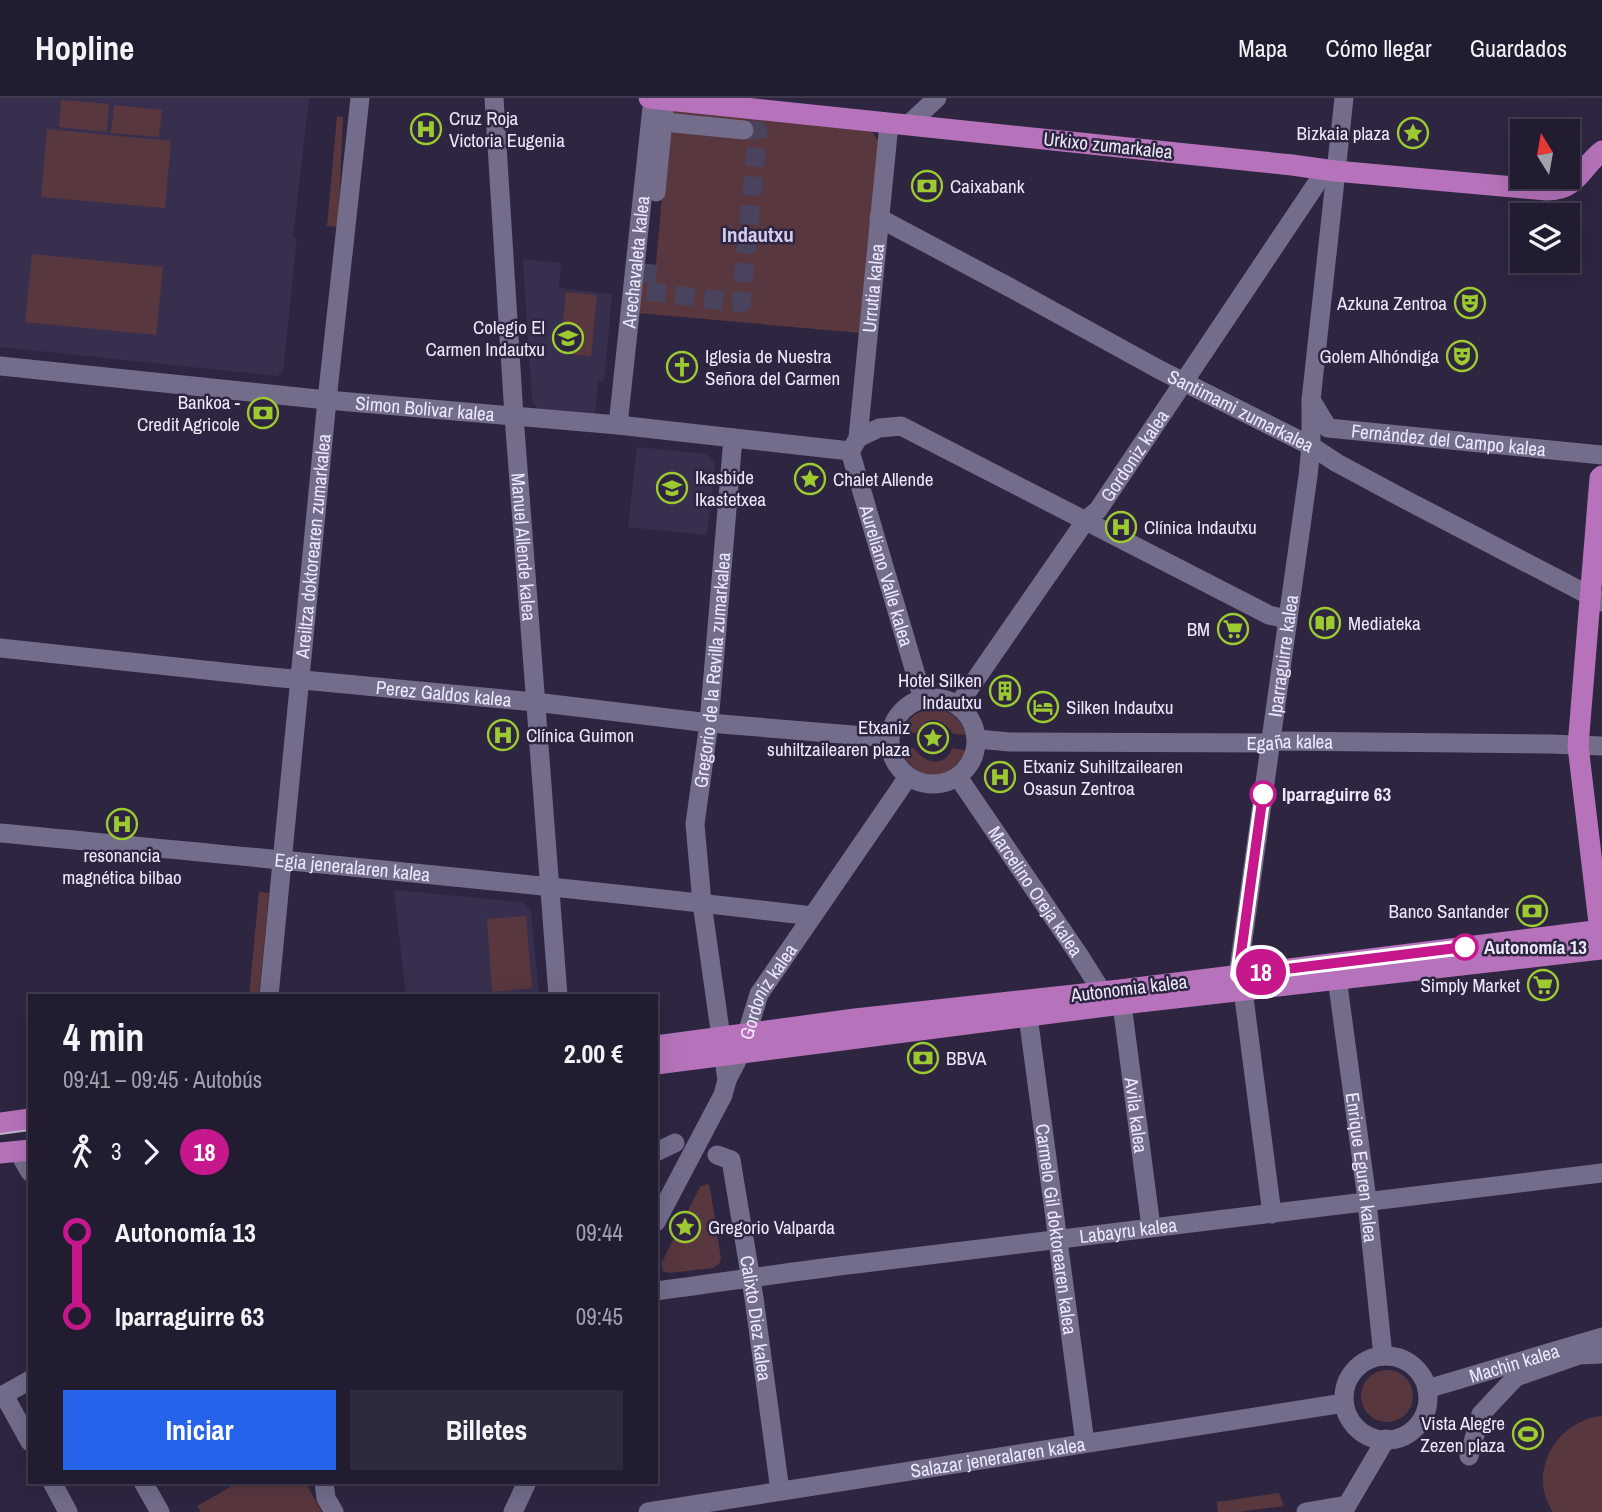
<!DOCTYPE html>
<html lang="es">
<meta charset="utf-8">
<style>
:root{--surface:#221c31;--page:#2e293d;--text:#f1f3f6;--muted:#a2a1ab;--line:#3f3a4d;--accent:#2563eb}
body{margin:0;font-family:"Archivo Narrow",sans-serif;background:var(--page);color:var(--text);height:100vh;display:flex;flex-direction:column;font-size:26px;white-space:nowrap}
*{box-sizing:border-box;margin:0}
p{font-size:23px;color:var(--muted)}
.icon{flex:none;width:38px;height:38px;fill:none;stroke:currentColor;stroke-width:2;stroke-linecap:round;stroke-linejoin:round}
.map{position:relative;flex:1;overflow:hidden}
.details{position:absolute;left:28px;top:896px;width:630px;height:490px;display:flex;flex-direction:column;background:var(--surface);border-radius:0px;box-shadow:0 7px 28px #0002,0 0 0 2px var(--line)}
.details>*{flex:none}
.badge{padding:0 14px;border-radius:23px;font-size:24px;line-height:46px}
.needle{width:46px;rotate:349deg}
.buttons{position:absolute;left:1510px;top:21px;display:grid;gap:14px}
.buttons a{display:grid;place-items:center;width:70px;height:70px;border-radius:0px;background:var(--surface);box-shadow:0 7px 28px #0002,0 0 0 2px var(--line);font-size:35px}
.map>.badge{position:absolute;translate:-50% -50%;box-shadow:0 0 0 4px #fff}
.legs{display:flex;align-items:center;gap:10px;height:77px;padding:0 35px;font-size:23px}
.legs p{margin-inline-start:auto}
.head{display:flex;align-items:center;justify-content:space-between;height:119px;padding:0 35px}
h1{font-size:38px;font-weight:700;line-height:52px}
.primary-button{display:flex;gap:14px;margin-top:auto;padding:14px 35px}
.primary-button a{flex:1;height:80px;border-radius:0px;background:var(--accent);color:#fff;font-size:28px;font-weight:700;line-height:80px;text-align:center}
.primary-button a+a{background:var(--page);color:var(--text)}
ul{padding:0 35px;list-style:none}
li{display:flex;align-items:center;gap:24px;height:84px;font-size:26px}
li i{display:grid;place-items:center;width:10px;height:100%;margin:0 9px;background:currentColor}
li i::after{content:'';width:18px;height:18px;margin:-9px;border:5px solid;border-radius:50%;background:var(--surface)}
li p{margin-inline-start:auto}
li:first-child i{background:linear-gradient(#0000 50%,currentColor 0)}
li:last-child i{background:linear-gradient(currentColor 50%,#0000 0)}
header{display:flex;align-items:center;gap:42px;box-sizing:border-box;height:98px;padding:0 35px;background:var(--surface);border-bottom:2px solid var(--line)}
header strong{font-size:33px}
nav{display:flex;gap:38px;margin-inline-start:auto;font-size:24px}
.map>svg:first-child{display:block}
.built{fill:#382f4f}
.green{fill:#59373f}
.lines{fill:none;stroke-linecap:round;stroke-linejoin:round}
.minor-tunnel{stroke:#4a435d;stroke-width:19;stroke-dasharray:19 10;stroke-linecap:butt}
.minor{stroke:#736c8b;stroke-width:19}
.major{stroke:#b673bb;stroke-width:21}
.tram{stroke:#bbb6ca;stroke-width:2}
.line-1-casing{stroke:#fff;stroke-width:16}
.line-1{stroke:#c6178d;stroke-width:10}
.stop-1-dot{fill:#fff;stroke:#c6178d;stroke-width:3.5}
.labels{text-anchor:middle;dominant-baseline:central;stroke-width:5;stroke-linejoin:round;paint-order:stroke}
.poi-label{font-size:19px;fill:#ece8fa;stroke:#2e2641;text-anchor:start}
.street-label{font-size:19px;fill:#ece8fa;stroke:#2e2641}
.stop-label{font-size:19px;font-weight:bold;fill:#ece8fa;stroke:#2e2641;text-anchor:start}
.neighbourhood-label{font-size:21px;font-weight:bold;fill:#d5cdf0;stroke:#2e2641}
</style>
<header>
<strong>Hopline</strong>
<nav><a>Mapa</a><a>Cómo llegar</a><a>Guardados</a></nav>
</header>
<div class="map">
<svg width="1602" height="1414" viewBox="0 0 1602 1414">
<rect width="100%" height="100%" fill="#2e2641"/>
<g class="built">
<polygon points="0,0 309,0 293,139 297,140 283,273 277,278 0,249"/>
<polygon points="523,161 561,165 559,190 612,196 604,283 598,284 595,317 538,311 532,303"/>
<polygon points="637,349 706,356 715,366 707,437 628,429"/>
<polygon points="394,792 522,804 531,814 539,898 406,898"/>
</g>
<g class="green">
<polygon points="61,2 109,6 107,34 59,29"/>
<polygon points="114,7 162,12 159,39 111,35"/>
<polygon points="670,10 869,32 873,35 878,43 860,235 638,215 642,174 655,176"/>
<polygon points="337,18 343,19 338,129 327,128"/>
<polygon points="47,31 171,43 165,110 41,99"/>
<polygon points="32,156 163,169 156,237 25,224"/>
<polygon points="566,194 597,197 591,258 560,255"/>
<path d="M930,611C951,611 958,618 967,637L953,636C942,619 927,616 916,635L900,634C909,621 913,615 930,611Z"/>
<path d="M914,650C921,660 934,669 946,660C949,657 951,653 953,650L966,653C950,685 915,686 901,652Z"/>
<polygon points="259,794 269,795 259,898 249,898"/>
<polygon points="526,818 532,890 492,894 487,821"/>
<polygon points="708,1086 710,1090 721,1161 719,1166 713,1170 669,1175 663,1173 661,1166 697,1095 701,1088"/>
<circle cx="1387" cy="1298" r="26"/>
<path d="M1602,1318V1414H1553C1526,1374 1557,1322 1602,1318Z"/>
<polygon points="239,1384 305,1384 322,1414 201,1414 197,1408"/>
<polygon points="1279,1395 1284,1408 1237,1414 1218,1414 1217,1404"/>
</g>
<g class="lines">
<polyline class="minor-tunnel" points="648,166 645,193 741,205 758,33 744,32"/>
<g class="minor">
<path id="s1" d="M494,0L514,318L558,898"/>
<polyline points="664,24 744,32"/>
<polyline points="908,27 937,0"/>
<polyline points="656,94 665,1"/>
<path id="s2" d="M879,120L1009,189L1160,272L1311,348L1337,365L1406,402L1602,504"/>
<path id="s3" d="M0,268L327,302L618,327L850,353"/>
<path id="s4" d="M1311,302L1328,330L1602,357"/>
<path id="s5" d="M618,327L653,0"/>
<polyline points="858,340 879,330 901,328 1269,517 1287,521"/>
<path id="s6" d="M853,349L858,340L889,26"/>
<path id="s7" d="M850,353L923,601"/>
<path id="s8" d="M0,550L261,578L535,604L709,625L889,640"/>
<circle cx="933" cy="643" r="43"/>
<path id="s9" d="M958,607L1086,422L1098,412L1319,82L1335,73"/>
<path id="s10" d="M977,641L1010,644L1271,645L1282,643L1550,646L1602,648"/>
<path id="s11" d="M958,679L1079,857L1109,905"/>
<path id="s12" d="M0,735C271,761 542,786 812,818"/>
<path id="s13" d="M1337,880L1366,1094L1383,1258"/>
<path id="s14" d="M269,898L327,302L360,0"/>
<path id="s15" d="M1122,906L1151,1129"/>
<path id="s16" d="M1028,918L1085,1345"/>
<path id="s17" d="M727,982L702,805L695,726L709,625L733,340"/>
<polyline points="18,1053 30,1074"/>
<polyline points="656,1054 675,1045"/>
<path id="s18" d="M717,1057L731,1062L754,1200L780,1393"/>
<path id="s19" d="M1272,1116L1243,892L1238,877L1308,378L1311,348V302L1344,0"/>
<path id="s20" d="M656,1124L723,997L727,982L741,955L759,896L908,679"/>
<path id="s21" d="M656,1193C723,1184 789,1174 856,1166C1104,1135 1353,1105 1602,1075"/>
<circle cx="1386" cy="1300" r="42"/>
<path id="s22" d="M1427,1291L1602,1239"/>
<polyline points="4,1297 30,1344"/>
<polyline points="0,1299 30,1282"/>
<polyline points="1469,1358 1481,1316 1516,1279 1579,1257 1602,1256"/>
<polyline points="52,1384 68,1414"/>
<polyline points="143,1384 160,1414"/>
<polyline points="324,1384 326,1400 334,1414"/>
<polyline points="513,1414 527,1384"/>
<path id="s23" d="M648,1414L1344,1305"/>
<polyline points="1306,1414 1347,1407"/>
<polyline points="1343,1414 1386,1341"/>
</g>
<g class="major">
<path d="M649,0L1292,67L1335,73L1547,92C1578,92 1581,69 1602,53"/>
<polyline points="1600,833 1578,648 1600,380 1602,378"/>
<polyline points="656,948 855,921 1120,892 1602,832"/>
<polyline points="656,966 1122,906 1602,851"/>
<polyline points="0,1025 30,1021"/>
<polyline points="0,1055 30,1052"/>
</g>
<polyline class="tram" points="0,1036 30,1032"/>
</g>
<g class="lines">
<g class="line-1-casing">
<polyline id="line-1" points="1263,696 1238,877 1465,849"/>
</g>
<use href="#line-1" class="line-1"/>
</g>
<defs>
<g id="hospital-ring" transform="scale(1.575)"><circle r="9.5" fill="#2e2641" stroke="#9dca30" stroke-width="1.5"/><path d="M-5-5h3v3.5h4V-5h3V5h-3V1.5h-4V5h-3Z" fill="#9dca30"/></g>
<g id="sight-ring" transform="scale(1.575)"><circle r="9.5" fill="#2e2641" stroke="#9dca30" stroke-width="1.5"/><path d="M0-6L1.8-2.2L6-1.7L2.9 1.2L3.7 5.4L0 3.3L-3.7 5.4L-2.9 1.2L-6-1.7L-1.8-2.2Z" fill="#9dca30"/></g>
<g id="bank-ring" transform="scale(1.575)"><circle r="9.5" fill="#2e2641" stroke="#9dca30" stroke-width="1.5"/><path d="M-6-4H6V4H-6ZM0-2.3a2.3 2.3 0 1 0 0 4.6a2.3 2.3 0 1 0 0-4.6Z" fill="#9dca30"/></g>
<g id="theatre-ring" transform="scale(1.575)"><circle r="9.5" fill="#2e2641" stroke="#9dca30" stroke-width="1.5"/><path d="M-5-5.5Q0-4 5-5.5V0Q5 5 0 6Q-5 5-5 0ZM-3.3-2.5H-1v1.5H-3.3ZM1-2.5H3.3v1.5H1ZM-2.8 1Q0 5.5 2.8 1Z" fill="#9dca30"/></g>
<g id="school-ring" transform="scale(1.575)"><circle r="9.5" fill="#2e2641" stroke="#9dca30" stroke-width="1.5"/><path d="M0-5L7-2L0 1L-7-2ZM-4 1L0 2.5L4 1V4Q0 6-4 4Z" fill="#9dca30"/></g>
<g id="church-ring" transform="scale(1.575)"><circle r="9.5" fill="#2e2641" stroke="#9dca30" stroke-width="1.5"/><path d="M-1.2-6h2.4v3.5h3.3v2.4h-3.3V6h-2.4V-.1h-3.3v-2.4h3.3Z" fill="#9dca30"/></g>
<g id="library-ring" transform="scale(1.575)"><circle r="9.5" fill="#2e2641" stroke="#9dca30" stroke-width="1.5"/><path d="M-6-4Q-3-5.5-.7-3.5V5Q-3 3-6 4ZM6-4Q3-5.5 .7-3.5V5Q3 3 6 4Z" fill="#9dca30"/></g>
<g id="supermarket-ring" transform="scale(1.575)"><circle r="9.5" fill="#2e2641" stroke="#9dca30" stroke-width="1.5"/><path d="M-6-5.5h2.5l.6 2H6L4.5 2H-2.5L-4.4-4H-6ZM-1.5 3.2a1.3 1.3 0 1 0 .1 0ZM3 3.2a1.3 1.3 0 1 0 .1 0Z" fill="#9dca30"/></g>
<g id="building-ring" transform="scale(1.575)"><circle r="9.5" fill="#2e2641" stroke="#9dca30" stroke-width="1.5"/><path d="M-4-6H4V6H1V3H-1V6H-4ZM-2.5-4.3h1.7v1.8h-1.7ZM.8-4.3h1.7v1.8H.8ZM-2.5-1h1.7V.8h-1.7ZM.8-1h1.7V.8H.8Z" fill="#9dca30"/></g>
<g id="hotel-ring" transform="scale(1.575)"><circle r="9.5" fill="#2e2641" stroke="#9dca30" stroke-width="1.5"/><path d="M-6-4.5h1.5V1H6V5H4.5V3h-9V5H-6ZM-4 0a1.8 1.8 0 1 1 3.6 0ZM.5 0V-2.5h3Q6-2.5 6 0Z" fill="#9dca30"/></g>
<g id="stadium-ring" transform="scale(1.575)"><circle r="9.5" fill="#2e2641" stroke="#9dca30" stroke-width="1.5"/><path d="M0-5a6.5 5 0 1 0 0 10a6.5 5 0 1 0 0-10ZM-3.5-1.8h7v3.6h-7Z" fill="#9dca30"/></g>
</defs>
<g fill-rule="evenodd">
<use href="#hospital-ring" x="426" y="31"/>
<use href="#sight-ring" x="1413" y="35"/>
<use href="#bank-ring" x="927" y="88"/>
<use href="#theatre-ring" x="1470" y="205"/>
<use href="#school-ring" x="568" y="240"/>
<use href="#theatre-ring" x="1462" y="258"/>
<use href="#church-ring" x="682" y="269"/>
<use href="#bank-ring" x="263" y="315"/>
<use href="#sight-ring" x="810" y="381"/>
<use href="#school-ring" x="672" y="390"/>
<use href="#hospital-ring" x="1121" y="429"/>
<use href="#library-ring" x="1325" y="525"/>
<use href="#supermarket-ring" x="1233" y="531"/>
<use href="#building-ring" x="1005" y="593"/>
<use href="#hotel-ring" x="1043" y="609"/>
<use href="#hospital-ring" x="503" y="637"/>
<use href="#sight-ring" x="933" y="640"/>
<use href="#hospital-ring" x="1000" y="679"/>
<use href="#hospital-ring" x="122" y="726"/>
<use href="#bank-ring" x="1532" y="813"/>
<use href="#supermarket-ring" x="1543" y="887"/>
<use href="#bank-ring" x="923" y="960"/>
<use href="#sight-ring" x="685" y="1129"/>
<use href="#stadium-ring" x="1528" y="1336"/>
</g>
<g class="stop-1-dot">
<circle cx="1263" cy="696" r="12"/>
<circle cx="1465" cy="849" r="12"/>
</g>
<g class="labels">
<g class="poi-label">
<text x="449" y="20">Cruz Roja<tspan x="449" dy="22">Victoria Eugenia</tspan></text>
<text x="1390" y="35" text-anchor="end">Bizkaia plaza</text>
<text x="950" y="88">Caixabank</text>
<text x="1447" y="205" text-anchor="end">Azkuna Zentroa</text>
<text x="545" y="229" text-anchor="end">Colegio El<tspan x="545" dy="22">Carmen Indautxu</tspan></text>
<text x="705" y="258">Iglesia de Nuestra<tspan x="705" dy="22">Señora del Carmen</tspan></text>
<text x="1439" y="258" text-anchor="end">Golem Alhóndiga</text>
<text x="240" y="304" text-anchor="end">Bankoa -<tspan x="240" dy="22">Credit Agricole</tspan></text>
<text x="695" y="379">Ikasbide<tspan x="695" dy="22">Ikastetxea</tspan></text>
<text x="833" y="381">Chalet Allende</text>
<text x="1144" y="429">Clínica Indautxu</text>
<text x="1348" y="525">Mediateka</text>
<text x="1210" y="531" text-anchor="end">BM</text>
<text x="982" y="582" text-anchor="end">Hotel Silken<tspan x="982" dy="22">Indautxu</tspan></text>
<text x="1066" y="609">Silken Indautxu</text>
<text x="910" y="629" text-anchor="end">Etxaniz<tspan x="910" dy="22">suhiltzailearen plaza</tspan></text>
<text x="526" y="637">Clínica Guimon</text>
<text x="1023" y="668">Etxaniz Suhiltzailearen<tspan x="1023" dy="22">Osasun Zentroa</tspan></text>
<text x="122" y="757" text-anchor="middle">resonancia<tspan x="122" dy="22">magnética bilbao</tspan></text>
<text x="1509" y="813" text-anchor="end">Banco Santander</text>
<text x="1520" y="887" text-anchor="end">Simply Market</text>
<text x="946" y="960">BBVA</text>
<text x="708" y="1129">Gregorio Valparda</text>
<text x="1505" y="1325" text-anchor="end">Vista Alegre<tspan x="1505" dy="22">Zezen plaza</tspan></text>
</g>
<g class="street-label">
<text transform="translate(1108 47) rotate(6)">Urkixo zumarkalea</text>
<text stroke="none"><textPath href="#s5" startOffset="164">Arechavaleta kalea</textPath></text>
<text stroke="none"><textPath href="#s6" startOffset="161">Urrutia kalea</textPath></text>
<text stroke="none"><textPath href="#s3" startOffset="427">Simon Bolivar kalea</textPath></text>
<text stroke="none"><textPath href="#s2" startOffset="410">Santimami zumarkalea</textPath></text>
<text stroke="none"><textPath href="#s4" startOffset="154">Fernández del Campo kalea</textPath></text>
<text stroke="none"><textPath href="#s9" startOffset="306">Gordoniz kalea</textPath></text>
<text stroke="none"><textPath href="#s14" startOffset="452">Areiltza doktorearen zumarkalea</textPath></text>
<text stroke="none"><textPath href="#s1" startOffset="450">Manuel Allende kalea</textPath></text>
<text stroke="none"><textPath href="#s7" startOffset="130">Aureliano Valle kalea</textPath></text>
<text stroke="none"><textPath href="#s19" startOffset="564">Iparraguirre kalea</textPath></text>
<text stroke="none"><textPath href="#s17" startOffset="413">Gregorio de la Revilla zumarkalea</textPath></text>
<text stroke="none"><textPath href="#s8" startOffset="446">Perez Galdos kalea</textPath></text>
<text stroke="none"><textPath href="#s10" startOffset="313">Egaña kalea</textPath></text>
<text stroke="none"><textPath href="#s12" startOffset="354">Egia jeneralaren kalea</textPath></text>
<text stroke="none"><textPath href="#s11" startOffset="138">Marcelino Oreja kalea</textPath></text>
<text transform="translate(1129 890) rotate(-7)">Autonomia kalea</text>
<text stroke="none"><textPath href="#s20" startOffset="257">Gordoniz kalea</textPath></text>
<text stroke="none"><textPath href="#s15" startOffset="112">Avila kalea</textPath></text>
<text stroke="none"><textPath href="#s13" startOffset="191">Enrique Eguren kalea</textPath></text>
<text stroke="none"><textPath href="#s16" startOffset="215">Carmelo Gil doktorearen kalea</textPath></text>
<text stroke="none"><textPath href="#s21" startOffset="476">Labayru kalea</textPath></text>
<text stroke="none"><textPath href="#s18" startOffset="175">Calixto Diez kalea</textPath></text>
<text stroke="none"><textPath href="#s22" startOffset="91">Machin kalea</textPath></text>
<text stroke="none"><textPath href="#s23" startOffset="354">Salazar jeneralaren kalea</textPath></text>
</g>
<g class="stop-label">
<text x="1282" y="696">Iparraguirre 63</text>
<text x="1484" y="849">Autonomía 13</text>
</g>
<g class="neighbourhood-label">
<text x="758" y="136">Indautxu</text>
</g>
</g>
</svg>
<div class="buttons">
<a><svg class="needle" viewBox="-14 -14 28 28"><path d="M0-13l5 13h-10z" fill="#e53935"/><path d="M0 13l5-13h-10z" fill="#a2a1ab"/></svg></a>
<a><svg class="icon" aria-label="layers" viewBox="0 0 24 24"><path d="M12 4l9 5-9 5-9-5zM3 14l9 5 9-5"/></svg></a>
</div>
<b class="badge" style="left:1261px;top:874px;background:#c6178d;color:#fff">18</b>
<section class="details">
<div class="head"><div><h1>4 min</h1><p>09:41 – 09:45 · Autobús</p></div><b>2.00 €</b></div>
<div class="legs"><svg class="icon" aria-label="walk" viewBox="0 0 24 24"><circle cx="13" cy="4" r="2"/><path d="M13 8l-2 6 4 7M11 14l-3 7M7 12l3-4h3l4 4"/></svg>3<svg class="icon" aria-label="forward" viewBox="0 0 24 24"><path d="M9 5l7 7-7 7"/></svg><b class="badge" style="background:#c6178d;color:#fff">18</b></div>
<ul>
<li><i style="color:#c6178d"></i><b>Autonomía 13</b><p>09:44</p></li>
<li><i style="color:#c6178d"></i><b>Iparraguirre 63</b><p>09:45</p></li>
</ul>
<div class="primary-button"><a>Iniciar</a><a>Billetes</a></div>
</section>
</div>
